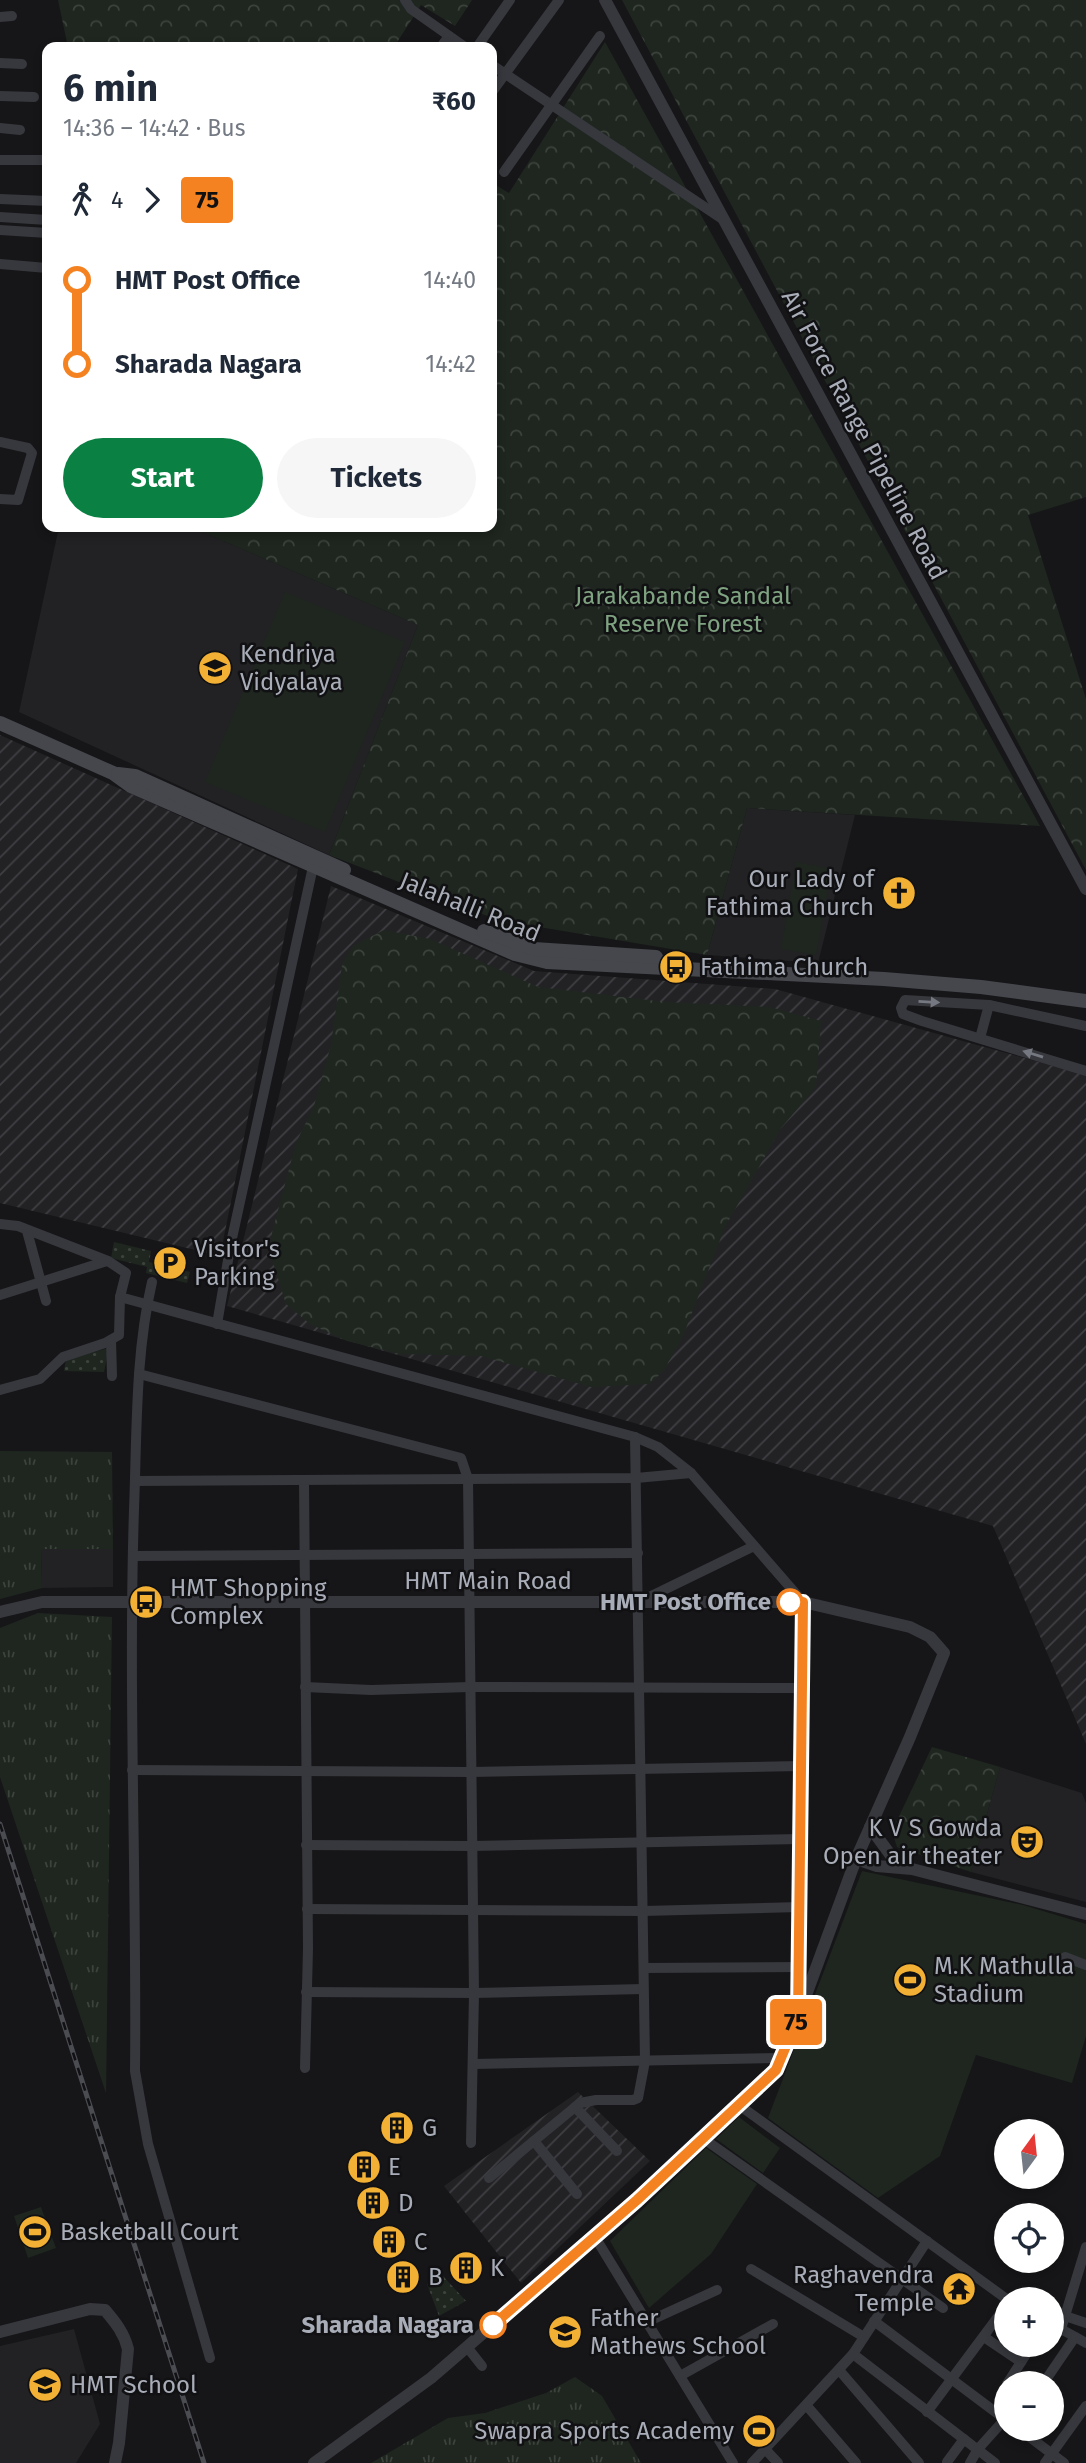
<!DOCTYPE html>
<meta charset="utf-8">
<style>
:root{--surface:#fff;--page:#f6f6f7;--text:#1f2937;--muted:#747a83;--accent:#0b8043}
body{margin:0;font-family:"Fira Sans",sans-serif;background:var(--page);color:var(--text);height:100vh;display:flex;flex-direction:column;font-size:26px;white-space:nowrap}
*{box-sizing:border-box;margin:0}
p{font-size:23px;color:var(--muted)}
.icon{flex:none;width:38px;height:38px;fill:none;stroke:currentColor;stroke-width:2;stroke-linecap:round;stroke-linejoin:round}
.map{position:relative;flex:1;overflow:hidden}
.side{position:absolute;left:42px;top:42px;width:455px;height:490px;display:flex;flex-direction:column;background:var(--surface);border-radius:14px;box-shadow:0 4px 10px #0003}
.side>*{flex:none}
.badge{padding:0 14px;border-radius:5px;font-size:24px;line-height:46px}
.needle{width:46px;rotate:15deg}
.fabs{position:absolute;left:994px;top:2119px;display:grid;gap:14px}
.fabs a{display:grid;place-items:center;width:70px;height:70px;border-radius:50%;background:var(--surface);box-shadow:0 4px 10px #0003;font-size:35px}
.map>.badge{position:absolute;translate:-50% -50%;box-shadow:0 0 0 4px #fff}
.legs{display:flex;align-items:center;gap:10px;height:77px;padding:0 21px;font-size:23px}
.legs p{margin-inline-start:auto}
.head{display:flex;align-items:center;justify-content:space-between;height:119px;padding:0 21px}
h1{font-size:38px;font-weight:700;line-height:52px}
.cta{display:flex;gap:14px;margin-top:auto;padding:14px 21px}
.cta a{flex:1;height:80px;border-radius:42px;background:var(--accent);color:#fff;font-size:28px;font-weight:700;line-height:80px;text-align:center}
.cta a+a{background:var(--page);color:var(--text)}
ul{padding:0 21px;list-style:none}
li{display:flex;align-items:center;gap:24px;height:84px;font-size:26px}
li i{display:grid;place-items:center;width:10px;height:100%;margin:0 9px;background:currentColor}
li i::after{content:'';width:18px;height:18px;margin:-9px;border:5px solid;border-radius:50%;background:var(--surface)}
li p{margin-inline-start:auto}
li:first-child i{background:linear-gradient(#0000 50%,currentColor 0)}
li:last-child i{background:linear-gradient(currentColor 50%,#0000 0)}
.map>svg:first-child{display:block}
.built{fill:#222225}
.industrial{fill:url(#industrial-furrows)}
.grass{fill:url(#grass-tufts)}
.forest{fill:url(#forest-crowns)}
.park{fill:#1e261f}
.garden{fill:url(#garden-dots)}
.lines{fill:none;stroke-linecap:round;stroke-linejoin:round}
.minor{stroke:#37383d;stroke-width:10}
.tertiary{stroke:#37383d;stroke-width:12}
.secondary{stroke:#45474d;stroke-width:14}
.rail-casing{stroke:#4a4c52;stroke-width:5}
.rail{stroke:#111113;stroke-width:2.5;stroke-dasharray:8;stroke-linecap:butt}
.oneway{fill:#757881}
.line-1-casing{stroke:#fff;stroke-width:16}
.line-1{stroke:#f58220;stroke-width:10}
.stop-1-dot{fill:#fff;stroke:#f58220;stroke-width:3.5}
.labels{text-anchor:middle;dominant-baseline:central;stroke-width:5;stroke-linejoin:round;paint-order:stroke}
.street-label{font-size:24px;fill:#a8adb8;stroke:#111113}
.park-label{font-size:24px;fill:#7fa381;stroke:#111113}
.poi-label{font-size:24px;fill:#a8adb8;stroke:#111113;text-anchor:start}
.stop-label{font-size:24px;font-weight:bold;fill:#a8adb8;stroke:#111113;text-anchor:end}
</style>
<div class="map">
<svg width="1086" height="2463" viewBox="0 0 1086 2463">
<defs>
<pattern id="industrial-furrows" width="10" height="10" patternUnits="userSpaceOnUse" patternTransform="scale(1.75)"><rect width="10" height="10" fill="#222225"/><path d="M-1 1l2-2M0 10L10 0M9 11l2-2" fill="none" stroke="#3f3f43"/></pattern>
<pattern id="grass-tufts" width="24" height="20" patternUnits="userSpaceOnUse" patternTransform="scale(1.75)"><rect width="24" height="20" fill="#1e261f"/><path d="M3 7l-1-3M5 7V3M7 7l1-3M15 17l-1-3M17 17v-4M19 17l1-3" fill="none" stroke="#3c433d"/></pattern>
<pattern id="forest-crowns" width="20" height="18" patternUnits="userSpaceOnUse" patternTransform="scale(1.75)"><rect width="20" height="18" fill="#1e261f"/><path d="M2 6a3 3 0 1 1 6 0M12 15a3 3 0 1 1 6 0" fill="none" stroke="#3c433d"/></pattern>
<pattern id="garden-dots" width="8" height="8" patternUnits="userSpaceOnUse" patternTransform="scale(1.75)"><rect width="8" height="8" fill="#1e261f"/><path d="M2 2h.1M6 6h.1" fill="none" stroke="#3c433d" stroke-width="1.8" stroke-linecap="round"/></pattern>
</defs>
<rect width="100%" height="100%" fill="#161618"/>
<g class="built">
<polygon points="59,527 191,527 418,625 329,855 19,712"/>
<polygon points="747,808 855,815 818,963 707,955"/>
<polygon points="41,1549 113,1549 113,1587 42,1588"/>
<polygon points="1000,1767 1082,1793 1086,1803 1086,1902 971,1872"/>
<polygon points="74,2329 100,2424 76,2463 0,2463 0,2346"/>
</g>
<g class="industrial">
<polygon points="0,735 298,869 220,1256 0,1203"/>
<polygon points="331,886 534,971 775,989 1086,1075 1086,1744 993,1526 227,1306"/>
<polygon points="578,2092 650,2161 521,2283 444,2186"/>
</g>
<g class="grass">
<polygon points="0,1451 112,1452 113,1549 41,1549 42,1588 0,1599"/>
<polygon points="38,1613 112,1617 106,2093 0,1777 0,1628"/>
<polygon points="575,2377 602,2396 641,2463 371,2463 448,2418 485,2413 546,2393"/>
</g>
<g class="forest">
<polygon points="58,0 472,0 455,26 421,5 394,47 68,47"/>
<polygon points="622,0 1086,0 1086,497 1028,515 1086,699 1086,870"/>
<polygon points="605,42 1040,826 747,808 707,955 498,920 329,855 418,625 191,527 492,527 492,183 509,193"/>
<polygon points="384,930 430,939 538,987 665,1002 770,1007 821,1021 816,1087 781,1128 725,1227 683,1336 665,1369 650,1384 591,1387 481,1356 400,1354 347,1341 310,1324 286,1304 271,1256 272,1233 296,1143 314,1106 331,1045 342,965 353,946"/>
<polygon points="932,1747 1000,1767 971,1872 897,1847 892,1831"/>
</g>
<g class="park">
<polygon points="285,592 405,642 325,832 205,782"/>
<polygon points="796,862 832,869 816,955 781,949"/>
<polygon points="862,1871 1023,1905 1086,1924 1086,2036 1072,2083 976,2055 940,2156 878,2198 768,2118"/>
<polygon points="739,2117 780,2148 763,2173 716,2139"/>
<polygon points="706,2148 757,2184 711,2254 649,2308 610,2241"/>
<polygon points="41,2207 56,2248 28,2258 14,2216"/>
</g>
<g class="garden">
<polygon points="114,1242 151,1251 149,1262 190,1272 187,1283 146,1273 147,1267 111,1258"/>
<polygon points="109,1348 104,1372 64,1371 66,1359"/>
<polygon points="443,2276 466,2301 439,2316 427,2284"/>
</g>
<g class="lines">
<g class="minor">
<polyline points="405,0 411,9 465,47"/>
<polyline points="0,17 12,16"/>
<polyline points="441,47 449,36"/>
<polyline points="477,47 510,0"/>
<polyline points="0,63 22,64"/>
<polyline points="492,65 721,218"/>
<polyline points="492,92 559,0"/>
<polyline points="0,96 34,97"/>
<polyline points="0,128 20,130"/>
<polyline points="0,160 45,160"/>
<polyline points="504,172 600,36"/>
<polyline points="0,199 47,201"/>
<polyline points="0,217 47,220"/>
<polyline points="0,230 47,233"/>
<polyline points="0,264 47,268"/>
<polyline points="0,442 28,448 32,453 18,500 0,499"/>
<polyline points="1086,1026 989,1005 905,1000 901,1008 903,1014 922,1021 1086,1071"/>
<polyline points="980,1038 989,1005"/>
<polyline points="0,1224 18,1226 108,1261 126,1273 120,1297 635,1437 658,1447 691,1473 803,1602 798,2010"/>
<polyline points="27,1231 46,1301"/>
<path d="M152,1282C135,1355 137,1434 134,1509C128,1696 137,1884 135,2071L148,2144L210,2358"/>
<polyline points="0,1295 107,1261"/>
<polyline points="217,1324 231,1243 314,862"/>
<polyline points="111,1340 112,1376"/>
<polyline points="139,1374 461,1458 468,1479 474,1993 471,2143"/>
<polyline points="0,1390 40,1379 63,1357 105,1343 119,1335 120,1297"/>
<polyline points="304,1480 308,1948 305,2068"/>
<polyline points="135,1481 636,1478 691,1473"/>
<polyline points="133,1556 638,1553"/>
<polyline points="641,1601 754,1546"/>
<polyline points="305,1687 371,1690 470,1687 802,1688"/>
<polyline points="132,1770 471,1772 801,1766"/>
<polyline points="306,1845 471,1846 800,1839"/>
<polyline points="307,1909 643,1911 800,1907"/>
<polyline points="1065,1957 1086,1965"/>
<polyline points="644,1968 799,1967"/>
<polyline points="306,1992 474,1993 643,1989"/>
<polyline points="474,2064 781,2058"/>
<polyline points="739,2105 1008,2300"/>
<polyline points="575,2107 617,2151"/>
<polyline points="704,2139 943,2308"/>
<polyline points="534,2141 577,2194"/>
<polyline points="489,2178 580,2103 596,2100 633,2100 638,2098 645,2061 635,1437"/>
<polyline points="595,2237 733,2463"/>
<polyline points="751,2269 864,2337"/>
<polyline points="1065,2316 1086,2323"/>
<polyline points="874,2321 1006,2420"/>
<polyline points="647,2322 717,2290"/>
<polyline points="1052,2324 1086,2343"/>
<polyline points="1061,2329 1086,2247"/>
<polyline points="984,2337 1021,2362"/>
<polyline points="467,2347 482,2366"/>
<polyline points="853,2354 995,2463"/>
<polyline points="839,2370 919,2463"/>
<polyline points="680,2376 773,2324"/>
<polyline points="1007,2384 1032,2345"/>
<polyline points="1043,2384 1075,2337"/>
<polyline points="807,2406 856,2463"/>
<polyline points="927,2412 1006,2306"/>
<polyline points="1019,2429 1064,2463"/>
<polyline points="765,2449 778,2463"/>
<polyline points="947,2462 964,2439"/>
<polyline points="752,2463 853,2354 927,2241"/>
<polyline points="970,2463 978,2449 1005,2419"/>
<polyline points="1045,2463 1086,2406"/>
</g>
<g class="tertiary">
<polyline points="605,0 1086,889"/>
<polyline points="0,1612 42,1602 803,1602 910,1627 930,1637 944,1653 910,1737 856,1859 798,2017 776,2070 637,2200 431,2378 314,2463"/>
<polyline points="870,1827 892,1857 908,1867"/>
<polyline points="856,1859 877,1866 912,1869 1086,1914"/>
<path d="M0,2332L90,2309L105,2310C116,2323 124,2333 128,2349L119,2443L115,2463"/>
</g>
<g class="secondary">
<polyline points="0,723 113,773 131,786 515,954 547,962 884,979 981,987 1086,1001"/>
<polyline points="118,774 135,776 344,870"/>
<polyline points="484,931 534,949 656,957"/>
</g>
<g class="rail-casing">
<polyline id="rail" points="0,1824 204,2463"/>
</g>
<use href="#rail" class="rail"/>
</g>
<defs><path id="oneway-solid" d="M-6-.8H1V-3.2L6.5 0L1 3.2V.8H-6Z" transform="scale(1.75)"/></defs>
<g class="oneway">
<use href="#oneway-solid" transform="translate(929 1002) rotate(3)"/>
<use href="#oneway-solid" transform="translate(1033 1054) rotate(-163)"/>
</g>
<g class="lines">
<g class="line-1-casing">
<polyline id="line-1" points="493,2325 637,2200 776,2070 798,2017 803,1602 790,1602"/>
</g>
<use href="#line-1" class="line-1"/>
</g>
<defs>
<g id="school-disc" transform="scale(1.75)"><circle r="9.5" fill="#f2b134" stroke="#111113"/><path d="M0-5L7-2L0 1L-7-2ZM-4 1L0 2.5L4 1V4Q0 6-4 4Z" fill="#111"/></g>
<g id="church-disc" transform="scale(1.75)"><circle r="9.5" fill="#f2b134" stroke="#111113"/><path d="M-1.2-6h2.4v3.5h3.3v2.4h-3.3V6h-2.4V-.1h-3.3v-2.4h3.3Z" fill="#111"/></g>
<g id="bus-disc" transform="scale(1.75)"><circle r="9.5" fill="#f2b134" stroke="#111113"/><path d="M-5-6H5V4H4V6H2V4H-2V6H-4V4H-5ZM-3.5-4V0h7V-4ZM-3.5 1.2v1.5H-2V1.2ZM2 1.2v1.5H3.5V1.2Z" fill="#111"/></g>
<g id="parking-disc" transform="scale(1.75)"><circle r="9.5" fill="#f2b134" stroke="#111113"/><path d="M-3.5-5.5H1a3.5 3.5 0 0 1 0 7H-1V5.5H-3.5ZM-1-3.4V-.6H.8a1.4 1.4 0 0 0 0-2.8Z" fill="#111"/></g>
<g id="theatre-disc" transform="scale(1.75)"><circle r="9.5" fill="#f2b134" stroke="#111113"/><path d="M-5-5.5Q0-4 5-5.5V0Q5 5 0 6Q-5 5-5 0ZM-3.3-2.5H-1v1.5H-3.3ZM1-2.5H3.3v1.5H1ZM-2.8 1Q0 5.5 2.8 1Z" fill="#111"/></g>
<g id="stadium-disc" transform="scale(1.75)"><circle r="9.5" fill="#f2b134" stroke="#111113"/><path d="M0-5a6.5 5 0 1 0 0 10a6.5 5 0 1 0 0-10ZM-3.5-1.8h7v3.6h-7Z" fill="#111"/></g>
<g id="building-disc" transform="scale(1.75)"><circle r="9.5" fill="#f2b134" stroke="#111113"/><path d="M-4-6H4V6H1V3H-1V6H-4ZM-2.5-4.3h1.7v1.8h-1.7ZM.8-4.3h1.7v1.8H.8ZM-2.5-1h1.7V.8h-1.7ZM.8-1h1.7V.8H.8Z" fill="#111"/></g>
<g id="temple-disc" transform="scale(1.75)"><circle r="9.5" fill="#f2b134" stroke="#111113"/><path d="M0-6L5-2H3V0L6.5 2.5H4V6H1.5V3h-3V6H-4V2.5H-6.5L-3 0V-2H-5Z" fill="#111"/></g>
</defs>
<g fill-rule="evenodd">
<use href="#school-disc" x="215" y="668"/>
<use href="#church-disc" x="899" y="893"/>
<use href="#bus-disc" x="676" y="967"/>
<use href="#parking-disc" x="170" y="1263"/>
<use href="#bus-disc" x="146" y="1602"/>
<use href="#theatre-disc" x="1027" y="1842"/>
<use href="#stadium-disc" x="910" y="1980"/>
<use href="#building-disc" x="397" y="2128"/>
<use href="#building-disc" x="364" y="2167"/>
<use href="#building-disc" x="373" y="2203"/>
<use href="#stadium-disc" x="35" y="2232"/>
<use href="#building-disc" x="389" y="2242"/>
<use href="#building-disc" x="466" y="2268"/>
<use href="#building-disc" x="403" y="2277"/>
<use href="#temple-disc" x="959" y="2289"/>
<use href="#school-disc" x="565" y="2332"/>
<use href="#school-disc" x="45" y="2385"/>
<use href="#stadium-disc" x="759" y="2431"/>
</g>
<g class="stop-1-dot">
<circle cx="790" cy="1602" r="12"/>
<circle cx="493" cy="2325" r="12"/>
</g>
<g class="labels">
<g class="street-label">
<text transform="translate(864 435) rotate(62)">Air Force Range Pipeline Road</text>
<text transform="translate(470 907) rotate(22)">Jalahalli Road</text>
<text x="488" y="1581">HMT Main Road</text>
</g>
<g class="park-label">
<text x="683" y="596">Jarakabande Sandal<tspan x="683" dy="28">Reserve Forest</tspan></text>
</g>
<g class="poi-label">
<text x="240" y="654">Kendriya<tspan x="240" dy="28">Vidyalaya</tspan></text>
<text x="874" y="879" text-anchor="end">Our Lady of<tspan x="874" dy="28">Fathima Church</tspan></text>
<text x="700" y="967">Fathima Church</text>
<text x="194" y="1249">Visitor's<tspan x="194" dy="28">Parking</tspan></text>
<text x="170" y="1588">HMT Shopping<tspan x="170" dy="28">Complex</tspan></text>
<text x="1002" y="1828" text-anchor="end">K V S Gowda<tspan x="1002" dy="28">Open air theater</tspan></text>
<text x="934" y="1966">M.K Mathulla<tspan x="934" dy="28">Stadium</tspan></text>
<text x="422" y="2128">G</text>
<text x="388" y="2167">E</text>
<text x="398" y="2203">D</text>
<text x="60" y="2232">Basketball Court</text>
<text x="414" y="2242">C</text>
<text x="490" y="2268">K</text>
<text x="934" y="2275" text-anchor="end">Raghavendra<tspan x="934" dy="28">Temple</tspan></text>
<text x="428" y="2277">B</text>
<text x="590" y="2318">Father<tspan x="590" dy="28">Mathews School</tspan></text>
<text x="70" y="2385">HMT School</text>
<text x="734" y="2431" text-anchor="end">Swapra Sports Academy</text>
</g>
<g class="stop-label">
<text x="771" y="1602">HMT Post Office</text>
<text x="474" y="2325">Sharada Nagara</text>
</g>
</g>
</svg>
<div class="fabs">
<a><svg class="needle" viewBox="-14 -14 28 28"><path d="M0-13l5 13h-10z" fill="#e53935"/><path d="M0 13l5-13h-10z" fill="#747a83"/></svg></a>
<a><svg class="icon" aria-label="locate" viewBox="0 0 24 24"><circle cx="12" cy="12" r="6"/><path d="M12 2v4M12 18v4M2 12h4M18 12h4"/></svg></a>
<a>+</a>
<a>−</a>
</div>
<b class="badge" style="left:796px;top:2022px;background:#f58220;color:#111">75</b>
<section class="side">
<div class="head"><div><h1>6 min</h1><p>14:36 – 14:42 · Bus</p></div><b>₹60</b></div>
<div class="legs"><svg class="icon" aria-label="walk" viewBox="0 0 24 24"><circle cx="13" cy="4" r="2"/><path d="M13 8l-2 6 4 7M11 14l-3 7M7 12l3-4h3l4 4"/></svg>4<svg class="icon" aria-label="forward" viewBox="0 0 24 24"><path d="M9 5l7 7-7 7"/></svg><b class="badge" style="background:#f58220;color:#111">75</b></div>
<ul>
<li><i style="color:#f58220"></i><b>HMT Post Office</b><p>14:40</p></li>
<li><i style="color:#f58220"></i><b>Sharada Nagara</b><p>14:42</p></li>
</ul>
<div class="cta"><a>Start</a><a>Tickets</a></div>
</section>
</div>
